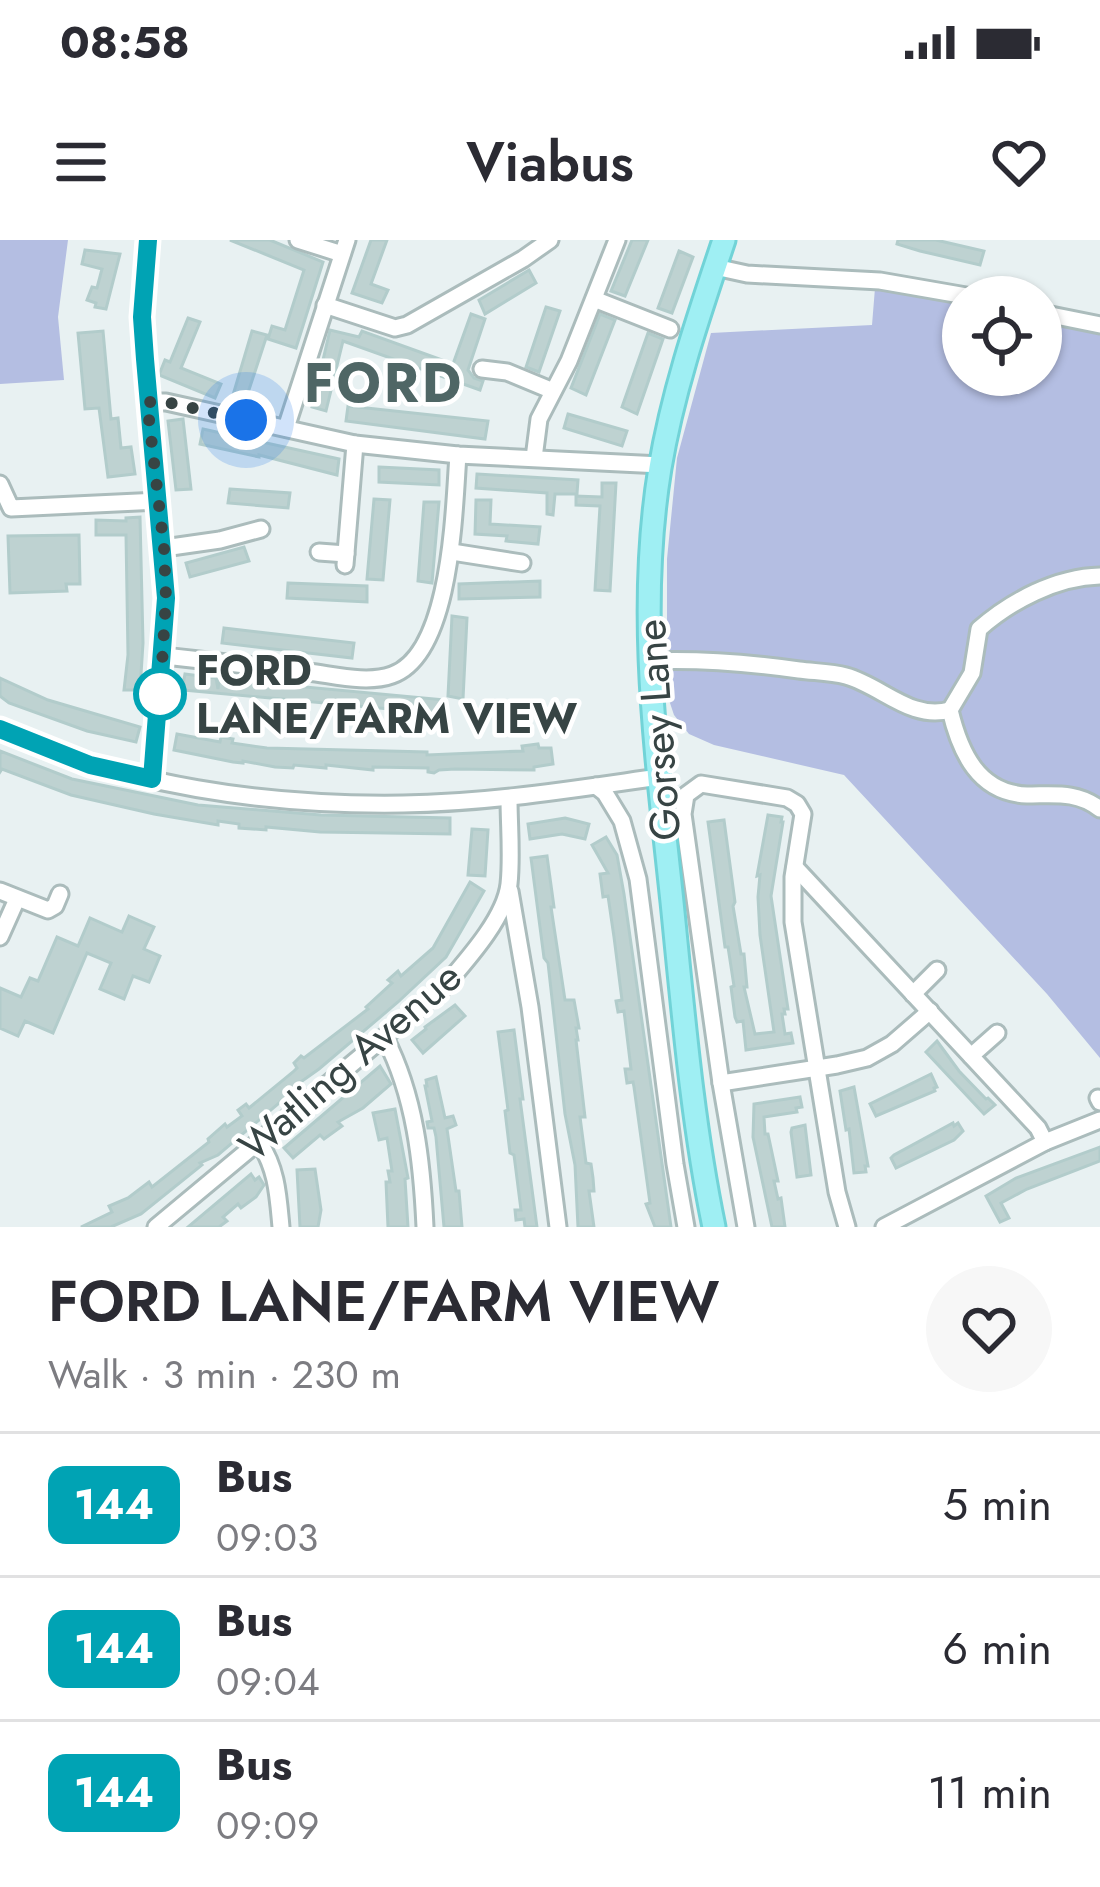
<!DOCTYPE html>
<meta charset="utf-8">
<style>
:root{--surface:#fff;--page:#f7f7f7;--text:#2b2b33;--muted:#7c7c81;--line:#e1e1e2}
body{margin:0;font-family:Jost,sans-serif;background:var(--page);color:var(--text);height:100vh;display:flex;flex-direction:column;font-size:45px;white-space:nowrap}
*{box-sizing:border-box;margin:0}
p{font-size:39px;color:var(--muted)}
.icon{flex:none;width:66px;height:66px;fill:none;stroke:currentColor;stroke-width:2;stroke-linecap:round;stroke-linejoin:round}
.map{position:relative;height:987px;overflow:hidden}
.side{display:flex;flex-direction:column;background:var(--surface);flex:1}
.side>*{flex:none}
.badge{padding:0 24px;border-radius:18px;font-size:42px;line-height:78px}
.buttons{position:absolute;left:942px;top:36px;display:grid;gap:24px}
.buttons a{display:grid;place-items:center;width:120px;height:120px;border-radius:50%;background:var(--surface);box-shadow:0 3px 9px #0004;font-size:60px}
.you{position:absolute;width:60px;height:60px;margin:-30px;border:9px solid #fff;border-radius:50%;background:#1a73e8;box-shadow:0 0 0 18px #1a73e833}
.map>.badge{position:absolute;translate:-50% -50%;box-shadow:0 0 0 6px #fff}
.round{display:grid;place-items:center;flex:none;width:126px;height:126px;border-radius:63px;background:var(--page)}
.summary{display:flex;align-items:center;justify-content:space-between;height:204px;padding:0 48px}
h1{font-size:57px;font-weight:600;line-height:90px}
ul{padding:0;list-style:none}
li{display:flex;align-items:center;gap:36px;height:144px;padding:0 48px;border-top:3px solid var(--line)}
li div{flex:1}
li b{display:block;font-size:45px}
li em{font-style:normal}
li .badge{min-width:132px;font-weight:700;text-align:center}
.status{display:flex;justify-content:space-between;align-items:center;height:84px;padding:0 60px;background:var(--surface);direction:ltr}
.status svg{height:33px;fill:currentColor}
header{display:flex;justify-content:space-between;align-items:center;height:156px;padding:0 48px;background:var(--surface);font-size:54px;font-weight:600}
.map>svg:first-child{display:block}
.green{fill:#b4bee2}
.building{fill:#bed2d1;stroke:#b2cccb;stroke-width:3}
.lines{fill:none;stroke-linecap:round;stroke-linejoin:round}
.minor-casing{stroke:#abbcbc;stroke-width:21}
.major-casing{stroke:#71d3d7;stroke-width:27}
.minor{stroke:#fff;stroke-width:15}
.major{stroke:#9feff3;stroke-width:21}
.line-casing{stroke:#fff;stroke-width:27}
.line{stroke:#00a3b4;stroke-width:18}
.walk{stroke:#374444;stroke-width:12;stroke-dasharray:0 21.6}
.stop-dot{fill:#fff;stroke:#00a3b4;stroke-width:6}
.labels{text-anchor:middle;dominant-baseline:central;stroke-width:9;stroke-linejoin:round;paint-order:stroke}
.stop-label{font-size:42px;font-weight:bold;fill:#374444;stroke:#fff;text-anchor:start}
.street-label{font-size:42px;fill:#374444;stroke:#fff}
.district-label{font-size:54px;font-weight:bold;letter-spacing:3px;fill:#4f6665;stroke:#fff}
</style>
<div class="status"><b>08:58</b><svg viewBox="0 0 49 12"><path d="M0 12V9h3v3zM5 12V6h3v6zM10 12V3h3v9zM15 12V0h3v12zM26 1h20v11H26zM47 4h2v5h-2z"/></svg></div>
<header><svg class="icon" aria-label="menu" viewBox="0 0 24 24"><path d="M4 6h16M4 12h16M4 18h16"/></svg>Viabus<svg class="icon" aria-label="heart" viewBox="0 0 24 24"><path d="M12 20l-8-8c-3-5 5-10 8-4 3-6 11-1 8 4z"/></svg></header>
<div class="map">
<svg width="1100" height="987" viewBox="0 0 1100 987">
<rect width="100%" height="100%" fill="#e8f1f2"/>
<g class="green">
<polygon points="0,0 68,0 58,77 64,140 0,144"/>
<polygon points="875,48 963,62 963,135 1041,135 1041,79 1100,92 1100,818 1047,754 844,535 714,505 689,494 674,475 667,454 667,319 677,218 711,93 872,85"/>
</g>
<g class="building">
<polygon points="230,0 270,0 323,22 296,108 268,99 272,86 285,90 304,30"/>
<polygon points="371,0 387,0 371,44 388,50 382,63 352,53"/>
<polygon points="632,0 648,0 625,56 611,51"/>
<polygon points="898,0 936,0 984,11 980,25 920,11 897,4"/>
<polygon points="85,10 120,14 106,69 95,67 96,63 87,60 92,47 97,48 102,29 82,24"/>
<polygon points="679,11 693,17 672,73 658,68"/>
<polygon points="529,30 536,43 485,74 479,60"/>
<polygon points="546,67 560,71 539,132 526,127"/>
<polygon points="471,74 485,79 468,130 474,138 483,141 480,150 343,101 326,171 312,167 330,90 359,97 362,91 453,124"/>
<polygon points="600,74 615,80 586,155 571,148"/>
<polygon points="188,78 200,82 181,128 221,144 215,158 159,135 165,120 170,122"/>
<polygon points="103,91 111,179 118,178 121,208 131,207 135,234 108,237 99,168 85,169 78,93"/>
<polygon points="252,91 267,95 246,159 233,155"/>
<polygon points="648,93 663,99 637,174 622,167"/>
<polygon points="348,166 488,181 485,199 346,181"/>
<polygon points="568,174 627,191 622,206 564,188"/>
<polygon points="183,179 191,249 176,250 168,181"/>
<polygon points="203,189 339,219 337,235 259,215 259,217 200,204"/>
<polygon points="379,227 439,230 439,245 379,242"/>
<polygon points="477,234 578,240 577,254 555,254 553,275 547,274 547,253 476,248"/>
<polygon points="602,243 616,243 610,351 595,350 600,266 576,265 576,256 602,257"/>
<polygon points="230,249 290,253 288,268 228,263"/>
<polygon points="374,259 390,260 383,340 367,339"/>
<polygon points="476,260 491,260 490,284 540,287 538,304 506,301 507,296 475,294"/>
<polygon points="424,262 439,262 432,343 418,341"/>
<polygon points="140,277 143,403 140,450 124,450 128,415 126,295 96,295 96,280 126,281 126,278"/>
<polygon points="79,295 80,344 66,344 67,351 10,353 8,296"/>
<polygon points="244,307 249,321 190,337 186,323"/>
<polygon points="540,341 540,357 459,359 459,344"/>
<polygon points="288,343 367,346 367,362 287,358"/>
<polygon points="452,376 467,378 463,459 448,456"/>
<polygon points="224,388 354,403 352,418 222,403"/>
<polygon points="185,434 216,438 218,449 219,439 446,460 445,474 182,450"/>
<polygon points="0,438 48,460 140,487 136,502 87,491 9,463 0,456"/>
<polygon points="177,494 220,502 221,497 233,499 232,503 267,508 427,512 427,515 523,511 522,506 538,504 539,508 551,508 553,524 534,527 534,530 455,529 439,530 434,533 428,532 428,528 373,527 373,530 326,525 326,528 294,525 293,528 275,527 243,521 243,523 233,522 174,510"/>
<polygon points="0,511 72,539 198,565 321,575 450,578 450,594 320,592 266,587 266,590 239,588 239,584 218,581 218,585 154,574 71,555 2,529 0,532"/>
<polygon points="768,575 782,577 781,582 783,582 771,656 788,769 784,769 785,774 782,774 785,794 791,793 793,803 746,810 743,781 737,782 735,777 731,747 734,746 728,707 725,707 708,582 724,580 735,662 733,666 741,714 744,714 747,747 744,747 755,794 774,792 760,695 758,657 760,635 757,636"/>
<polygon points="565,578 589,584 585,599 562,594 530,599 528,584"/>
<polygon points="472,589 488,590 485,636 468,635"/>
<polygon points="606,597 617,615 624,654 671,987 655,987 646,964 650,963 634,847 633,842 627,843 625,829 631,829 624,771 618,772 616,761 622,760 614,697 608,656 603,657 600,634 608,633 592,605"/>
<polygon points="547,616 554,667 551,667 565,760 574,760 579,788 576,788 578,800 576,800 585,877 580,877 586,923 591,924 593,938 594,951 589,951 594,987 578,987 575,925 565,874 548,723 544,718 531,618"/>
<polygon points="470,642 484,651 446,717 398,762 319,829 295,846 292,852 218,915 200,923 202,925 141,974 111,987 81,987 112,972 109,966 128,958 149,942 152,947 209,902 208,899 225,884 227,887 242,876 238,870 246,864 249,868 293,832 297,828 294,823 301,816 304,818 368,769 366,767 392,743 388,740 398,731 401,736 433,708"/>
<polygon points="129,676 154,687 144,709 160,716 149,742 133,736 124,759 100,749 111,723 87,713 53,793 25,781 18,796 0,788 0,748 21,757 30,738 38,741 57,697 78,706 90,678 122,692"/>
<polygon points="455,765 465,776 423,813 412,800 426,789 425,787"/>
<polygon points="514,790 523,859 520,859 537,987 525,987 524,979 516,980 515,970 521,970 514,915 510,913 505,871 508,870 498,792"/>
<polygon points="937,801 959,831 986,859 988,858 995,865 984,874 926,812"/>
<polygon points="380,826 391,844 363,868 338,882 342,886 324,899 320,895 293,918 284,908"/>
<polygon points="931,834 937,847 934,848 935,851 876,876 870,864"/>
<polygon points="436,837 445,878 453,876 456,885 447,889 456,951 459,951 462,987 444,987 436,897 434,888 428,888 427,882 432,881 425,846 427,846 426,840"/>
<polygon points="854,847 868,926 865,926 866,932 854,933 849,889 846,890 840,851"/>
<polygon points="800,857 802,867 796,868 797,872 764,877 765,894 768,894 778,941 774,941 778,959 781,958 785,987 772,987 753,897 754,864"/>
<polygon points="395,869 408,938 405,939 408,987 388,987 386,942 390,942 388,931 392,931 387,898 379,900 373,873"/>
<polygon points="953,883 954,886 958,883 963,891 954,900 896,928 891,918 894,915"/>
<polygon points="805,885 811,935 797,937 791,892 792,888"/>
<polygon points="1100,907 1100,921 1027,949 1001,963 1009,978 1000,982 986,956 1016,938"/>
<polygon points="315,929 321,970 318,987 300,987 297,930"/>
<polygon points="251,934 255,940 259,937 264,945 256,957 241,968 238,964 223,977 227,981 219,987 188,987"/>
</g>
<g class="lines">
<g class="minor-casing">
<g id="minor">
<polyline points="148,0 142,77 147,162 164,308 166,358 152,539"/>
<polyline points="298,0 342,14"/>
<polyline points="715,27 747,34 880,41 972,57"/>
<polyline points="594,59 670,89"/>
<polyline points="325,65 395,88 407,85 523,19 550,0"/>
<polyline points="1041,73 1100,85"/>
<polyline points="482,129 507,132 553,151"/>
<polyline points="147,162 166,162 355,204 458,215 661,225"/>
<polyline points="286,188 347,0"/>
<polyline points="534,218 539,179 569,121 617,0"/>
<polyline points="0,244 11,268 159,261"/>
<polyline points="164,308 220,300 261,289"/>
<polyline points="319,312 346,314"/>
<polyline points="452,312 522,323"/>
<polyline points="345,325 355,204"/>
<path d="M1100,336C1056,337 1011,361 979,389L972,433L950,470C960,512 978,553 1027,555C1054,555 1077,551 1100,569"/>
<path d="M163,416C212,421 261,427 309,432C334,435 367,444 392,435C452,414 454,268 458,215"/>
<path d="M649,421C700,419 750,423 799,430C814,432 831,432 846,436C882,446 911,481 950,470"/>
<path d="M0,489C124,546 267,566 403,564C489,563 574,549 659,537"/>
<polyline points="596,546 605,553 622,581 638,639 675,924 686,987"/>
<polyline points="795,627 1038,888 1045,902"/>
<polyline points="0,651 48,670 55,666 60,654"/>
<polyline points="510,651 530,767 558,987"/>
<polyline points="0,697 17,659"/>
<polyline points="913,754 937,730"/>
<path d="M385,798C415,856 422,922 425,987"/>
<polyline points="971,816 997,793"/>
<polyline points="721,843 837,825 867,818 892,804 930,771"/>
<polyline points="1098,858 1100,862"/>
<path d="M259,902C277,929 278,955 281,987"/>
<path d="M156,987L443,748C465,722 505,679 509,644C512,616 509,586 509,558"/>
<polyline points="746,987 721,843 683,574 686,555 701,544 787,558 797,564 803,574 793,637 793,682 837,952 847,987"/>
<polyline points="884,987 1045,902 1100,880"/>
</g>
</g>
<g class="major-casing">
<path id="major" d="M714,987C692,881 683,770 672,662C657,518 636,373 660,228C673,150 699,75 724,0"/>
</g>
<use href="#minor" class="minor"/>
<use href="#major" class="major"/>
</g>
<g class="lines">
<g class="line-casing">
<polyline id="line" points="0,489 90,525 152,539 166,358 145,119 142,77 148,0"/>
</g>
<use href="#line" class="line"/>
<polyline class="walk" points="160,454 160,457 166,358 164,308 147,162 166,162 246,180"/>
</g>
<circle class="stop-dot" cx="160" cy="454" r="24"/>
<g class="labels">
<g class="stop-label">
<text x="196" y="430">FORD<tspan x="196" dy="48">LANE/FARM VIEW</tspan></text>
</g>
<g class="street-label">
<text transform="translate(658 490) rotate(-94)">Gorsey Lane</text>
<text transform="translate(350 821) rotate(-41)">Watling Avenue</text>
</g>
<g class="district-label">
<text x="384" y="143">FORD</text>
</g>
</g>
</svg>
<div class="buttons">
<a><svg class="icon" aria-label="locate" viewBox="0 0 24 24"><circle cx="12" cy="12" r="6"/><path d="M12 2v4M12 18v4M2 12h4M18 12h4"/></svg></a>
</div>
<div class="you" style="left:246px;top:180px"></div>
</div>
<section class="side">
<div class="summary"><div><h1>FORD LANE/FARM VIEW</h1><p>Walk · 3 min · 230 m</p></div><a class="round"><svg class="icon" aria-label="heart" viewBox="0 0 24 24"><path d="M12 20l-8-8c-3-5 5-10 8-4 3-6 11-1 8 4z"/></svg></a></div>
<ul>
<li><span class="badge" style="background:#00a3b4;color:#fff">144</span><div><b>Bus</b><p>09:03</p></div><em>5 min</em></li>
<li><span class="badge" style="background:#00a3b4;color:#fff">144</span><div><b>Bus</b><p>09:04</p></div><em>6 min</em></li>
<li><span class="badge" style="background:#00a3b4;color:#fff">144</span><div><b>Bus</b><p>09:09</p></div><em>11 min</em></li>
</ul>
</section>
